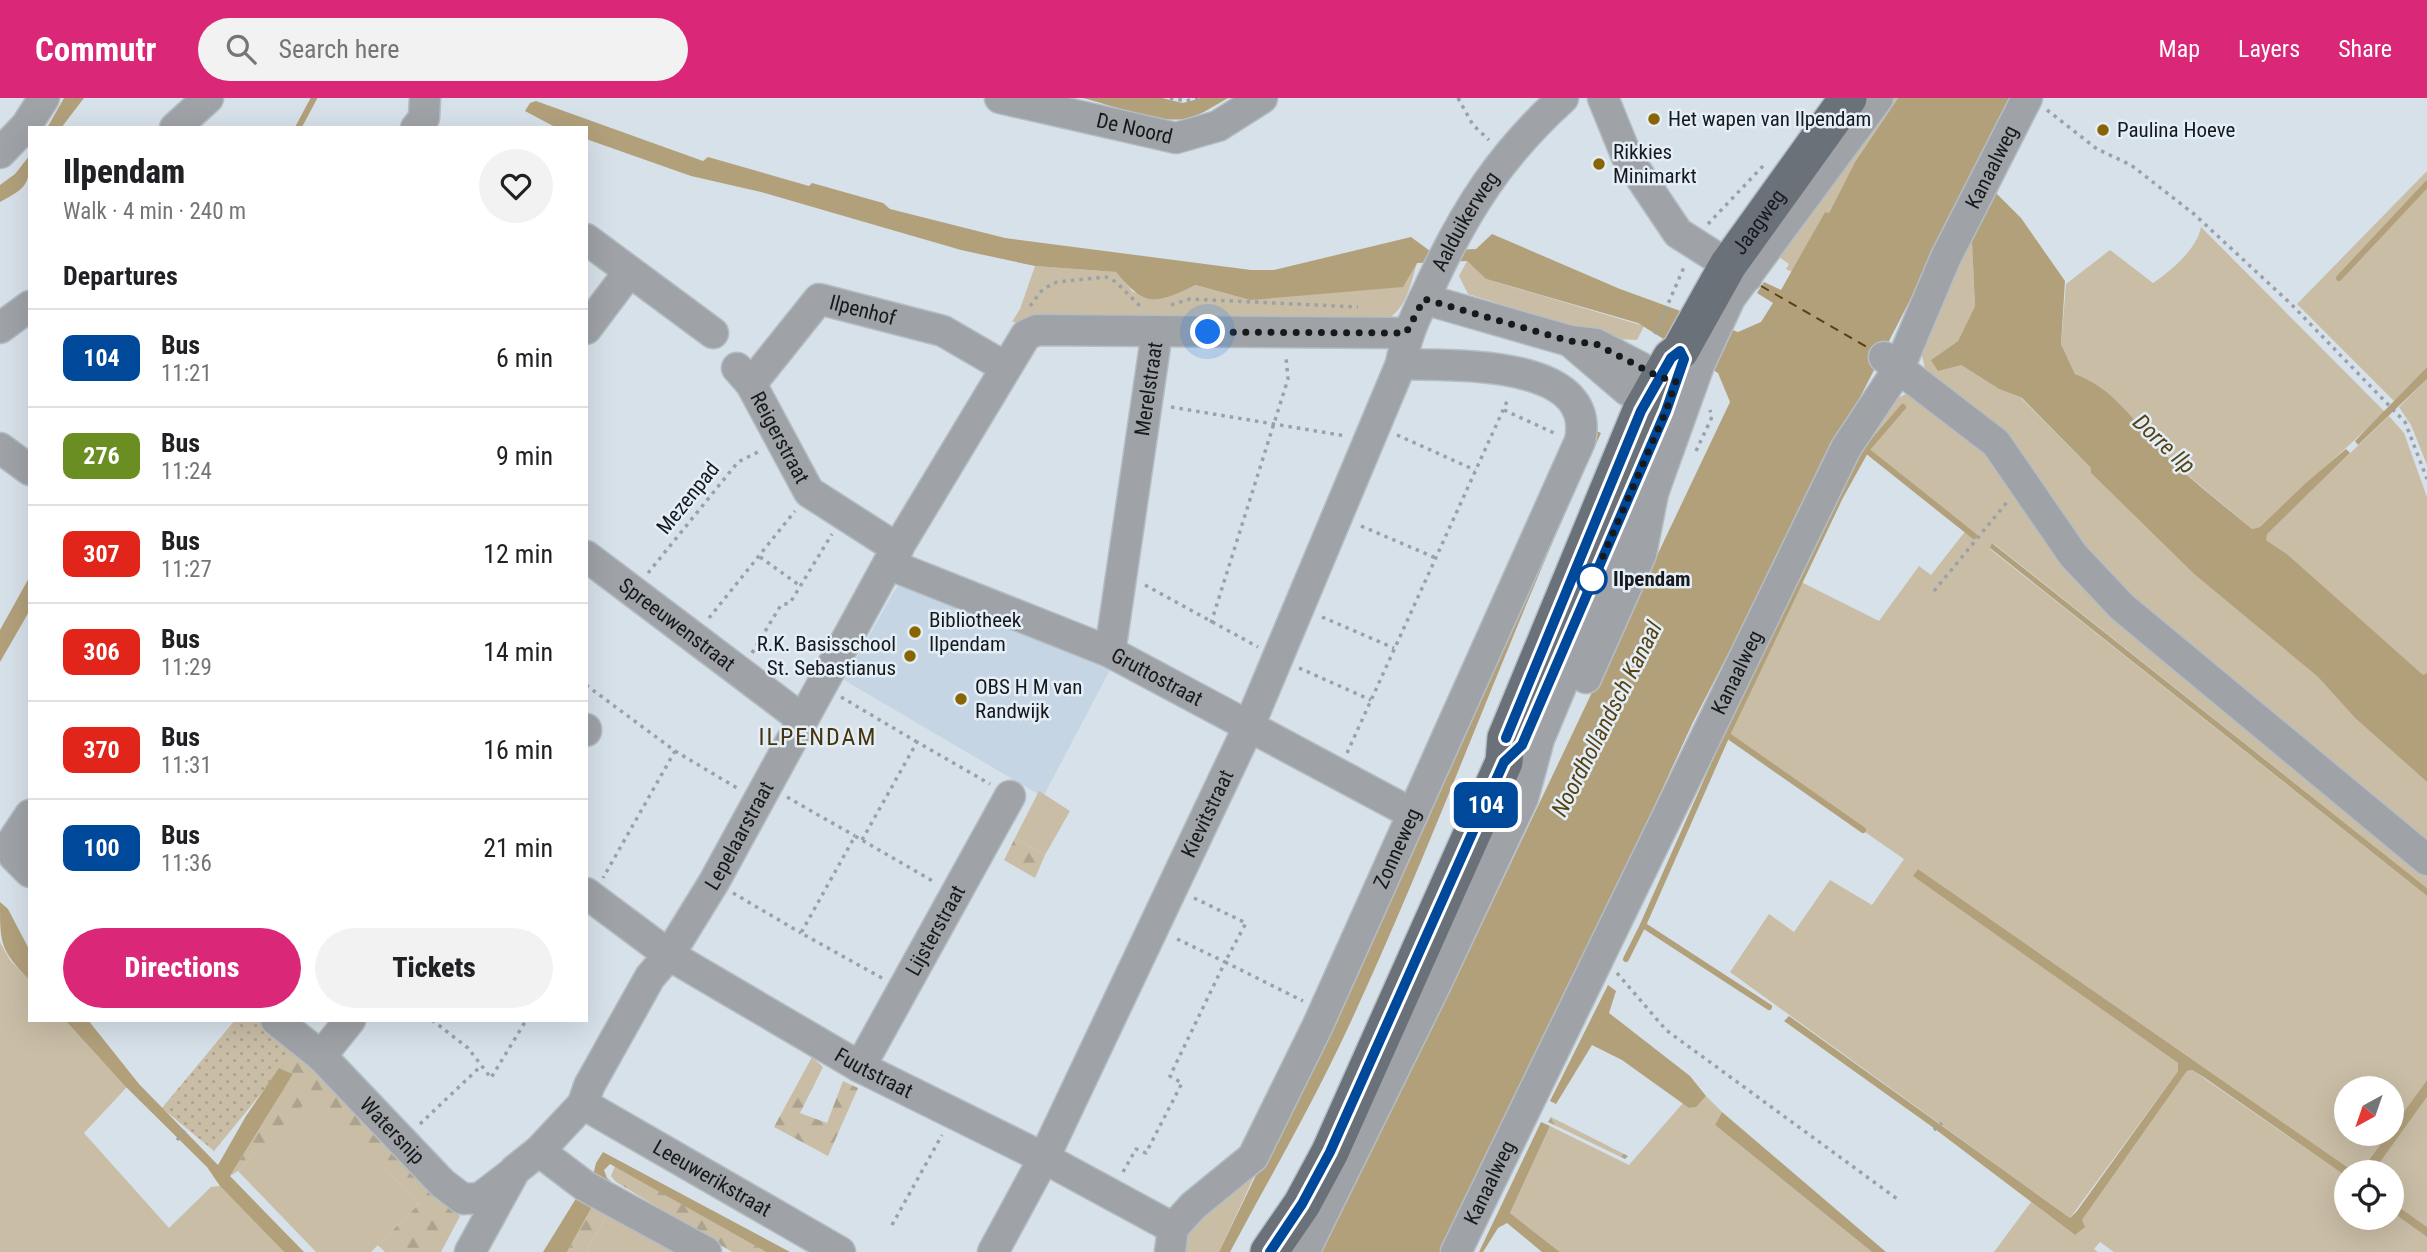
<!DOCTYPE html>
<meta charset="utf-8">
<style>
:root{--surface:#fff;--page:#f2f2f2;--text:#202124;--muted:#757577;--line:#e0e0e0;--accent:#db2777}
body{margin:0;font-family:"Roboto Condensed",sans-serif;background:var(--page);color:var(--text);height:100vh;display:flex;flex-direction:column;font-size:26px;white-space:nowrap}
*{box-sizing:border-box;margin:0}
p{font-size:23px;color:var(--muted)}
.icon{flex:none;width:38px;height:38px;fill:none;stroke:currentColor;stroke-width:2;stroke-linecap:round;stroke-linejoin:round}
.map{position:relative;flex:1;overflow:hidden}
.details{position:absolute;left:28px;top:28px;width:560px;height:896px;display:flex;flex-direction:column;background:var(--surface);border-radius:0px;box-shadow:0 7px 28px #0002}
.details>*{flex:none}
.badge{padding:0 14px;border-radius:10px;font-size:24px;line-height:46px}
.needle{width:46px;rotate:220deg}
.controls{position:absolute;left:2334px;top:978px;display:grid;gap:14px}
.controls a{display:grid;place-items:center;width:70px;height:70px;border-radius:50%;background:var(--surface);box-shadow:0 7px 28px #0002;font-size:35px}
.you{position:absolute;width:35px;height:35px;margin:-18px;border:5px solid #fff;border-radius:50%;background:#1a73e8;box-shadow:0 0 0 10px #1a73e833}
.map>.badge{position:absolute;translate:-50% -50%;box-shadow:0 0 0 4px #fff}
h2{padding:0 35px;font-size:26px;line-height:63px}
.round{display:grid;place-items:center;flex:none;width:74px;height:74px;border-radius:37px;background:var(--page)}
.overview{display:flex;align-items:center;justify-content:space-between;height:119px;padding:0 35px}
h1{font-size:33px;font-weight:800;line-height:52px}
.cta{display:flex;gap:14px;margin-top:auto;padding:14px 35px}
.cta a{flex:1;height:80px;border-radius:42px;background:var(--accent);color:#fff;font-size:28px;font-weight:800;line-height:80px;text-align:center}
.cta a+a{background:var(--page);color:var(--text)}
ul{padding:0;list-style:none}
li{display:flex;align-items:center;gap:21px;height:98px;padding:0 35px;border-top:2px solid var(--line)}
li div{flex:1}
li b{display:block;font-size:26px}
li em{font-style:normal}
li .badge{min-width:77px;font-weight:700;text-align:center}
header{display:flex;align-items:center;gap:42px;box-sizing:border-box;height:98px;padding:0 35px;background:var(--accent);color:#fff}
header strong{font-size:33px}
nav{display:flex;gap:38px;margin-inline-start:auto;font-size:24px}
.search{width:490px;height:63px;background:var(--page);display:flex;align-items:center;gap:18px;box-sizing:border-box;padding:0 24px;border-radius:38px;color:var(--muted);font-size:26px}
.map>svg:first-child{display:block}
.built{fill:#c6d5e3}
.grass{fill:#c9bda6}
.forest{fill:url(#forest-firs)}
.park{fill:url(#park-dots)}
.water{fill:#b2a07b}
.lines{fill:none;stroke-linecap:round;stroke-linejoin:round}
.stream{stroke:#b2a07b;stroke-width:6}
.ferry{stroke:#564213;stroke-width:2;stroke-dasharray:9 7;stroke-linecap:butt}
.minor-casing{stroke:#b4bdc4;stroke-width:33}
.major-casing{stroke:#b4bdc4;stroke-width:40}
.path{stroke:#9aa2a9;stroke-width:3.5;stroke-dasharray:3.5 5;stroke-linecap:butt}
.minor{stroke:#9fa3a7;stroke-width:30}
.major{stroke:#6a7178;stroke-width:37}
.line-casing{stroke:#fff;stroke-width:16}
.line{stroke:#004899;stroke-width:10}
.walk{stroke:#171a1d;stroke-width:7;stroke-dasharray:0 12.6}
.poi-dot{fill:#886502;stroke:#e4eef7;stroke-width:2.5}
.stop-dot{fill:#fff;stroke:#004899;stroke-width:3.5}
.labels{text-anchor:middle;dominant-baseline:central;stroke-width:5;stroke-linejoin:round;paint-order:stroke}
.poi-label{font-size:21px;fill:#171a1d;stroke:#e4eef7;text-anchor:start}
.street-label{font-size:21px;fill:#171a1d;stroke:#e4eef7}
.stop-label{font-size:21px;font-weight:bold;fill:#171a1d;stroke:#e4eef7;text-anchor:start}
.water-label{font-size:23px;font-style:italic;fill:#564213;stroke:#e4eef7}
.quarter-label{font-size:24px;letter-spacing:2px;fill:#45340c;stroke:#e4eef7}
</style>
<header>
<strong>Commutr</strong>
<div class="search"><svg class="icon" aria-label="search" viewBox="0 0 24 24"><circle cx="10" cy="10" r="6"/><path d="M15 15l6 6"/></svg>Search here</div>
<nav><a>Map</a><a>Layers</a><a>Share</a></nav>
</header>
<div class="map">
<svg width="2427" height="1154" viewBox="0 0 2427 1154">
<defs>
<pattern id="forest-firs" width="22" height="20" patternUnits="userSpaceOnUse" patternTransform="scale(1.75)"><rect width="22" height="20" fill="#c9bda6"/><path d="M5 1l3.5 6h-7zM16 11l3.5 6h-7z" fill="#aca28e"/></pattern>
<pattern id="park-dots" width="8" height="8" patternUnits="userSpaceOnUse" patternTransform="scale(1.75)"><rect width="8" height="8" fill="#c9bda6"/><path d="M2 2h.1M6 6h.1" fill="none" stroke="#aca28e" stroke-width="1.8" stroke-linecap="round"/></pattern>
</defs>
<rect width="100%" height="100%" fill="#d7e1e9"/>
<polygon class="built" points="900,483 1112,568 1043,699 844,582"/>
<g class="grass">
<polygon points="1885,0 1898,0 1855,64 1829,115 1825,114 1792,174 1786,171 1789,166 1767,151"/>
<polygon points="2427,73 2427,269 2394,303 2297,206"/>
<path d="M1971,124L1975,208L1958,243L1931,262L1961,267L1999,291L2021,300L2091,370V375L2194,476L2318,579L2355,620L2427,684V790L1993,445L1990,451L2427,798V982L2392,1030V990H2347V1036H2388L2361,1073L2350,1071L1918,771L1914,778L2178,965V973L2070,1120L1730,874L1769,816L1794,834L1830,782L1872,807L1904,761L1729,640L1801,484L1879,523L1919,468L1931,477L1967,431L1860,348C1875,327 1888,297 1915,294L1926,275L1921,253Z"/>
<path d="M2201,129L2385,314L2260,429L2252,431C2221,404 2187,379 2158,349C2131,321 2113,290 2075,276L2061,246L2066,186L2110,152L2153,185C2171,173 2197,151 2201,129Z"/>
<polygon points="1467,163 1486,181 1644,228 1637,242 1616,241 1468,196 1459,178"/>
<path d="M1417,165C1409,191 1407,211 1382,225L1012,224L1020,211L1035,168L1116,174L1133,194L1166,200L1194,187L1250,202Z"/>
<polygon points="2427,281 2427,367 2411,327 2399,309"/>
<polygon points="2389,318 2404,335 2427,399 2427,575 2423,578 2287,456 2266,442 2266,436"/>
<polygon points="1039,693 1070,713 1045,757 1015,740"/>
<polygon points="0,844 10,862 30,883 30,922 65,922 127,989 84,1035 169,1130 211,1089 220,1088 284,1154 0,1154"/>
<polygon points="2192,972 2347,1079 2347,1120 2392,1120 2392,1114 2427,1139 2427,1154 2114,1154 2100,1144 2094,1151 2098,1154 1994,1154 2031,1104 2075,1137 2082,1122 2187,973"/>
<polygon points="313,996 419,1106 371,1154 316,1154 238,1073"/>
<polygon points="1706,998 1722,1014 1715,1027 1872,1154 1560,1154 1510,1115 1550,1028 1629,1067 1683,1005 1689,1010 1695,1009"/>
<polygon points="2427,999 2427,1129 2392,1104 2392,1074 2373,1074"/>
<path d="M1258,1070L1219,1154H1181C1192,1115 1228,1095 1258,1070Z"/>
<polygon points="613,1106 699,1154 586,1154"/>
</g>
<g class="forest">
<polygon points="1015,740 1045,757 1035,780 1004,762"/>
<polygon points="293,952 425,1088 460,1118 441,1154 385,1154 378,1147 419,1106 313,997 238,1073 230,1078 293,976 279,970"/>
<polygon points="812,959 823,969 800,1015 827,1025 843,983 858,990 828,1058 774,1029"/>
<polygon points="1551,1019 1628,1058 1625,1061 1548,1024"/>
<polygon points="615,1068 766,1154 732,1154 616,1084 611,1078"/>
<polygon points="594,1105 613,1106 586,1154 567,1154"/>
</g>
<polygon class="park" points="235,922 257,922 295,954 214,1053 162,1010"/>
<g class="water">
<polygon points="64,0 84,0 61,30 47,30"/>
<path d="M1083,0H1162L1183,5L1201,0H1228C1214,8 1200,18 1184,21C1157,25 1110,7 1083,0Z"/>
<path d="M1898,0H2014L1693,624L1487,1072L1446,1154H1317L1452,889L1730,304L1718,275L1638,225L1486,181L1467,163L1417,165L1403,189L1250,202L1195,187C1155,207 1145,209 1116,174L1035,168L961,152L761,94L691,78L586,41V30H557L525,13L530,5L536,3L703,63L708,59L809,88L812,85L883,105L890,111L1005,140L1251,172H1274L1411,139L1430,153L1476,151L1492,136L1620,191L1738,234L1761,224L1773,205L1757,195L1764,184L1781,192L1825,114L1829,115L1855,64Z"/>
<path d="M30,57C30,87 26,90 0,104V87L15,76Z"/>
<path d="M1996,95L2021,120L2065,183L2061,246L2075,276C2113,290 2131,320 2158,349C2186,379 2220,404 2252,431L2260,429L2307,384L2346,351L2350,355L2267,436L2266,442L2287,456L2423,577L2427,575V684L2355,620L2318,579L2194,476L2091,375V370L2022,300L1999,291L1961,267L1938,273L1931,262L1958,243L1975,208L1971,124Z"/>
<polygon points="2427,269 2427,281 2358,347 2355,343"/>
<path d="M1595,332L1601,335C1510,532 1438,737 1346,934C1311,1009 1269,1081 1230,1154H1219L1375,830Z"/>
<polygon points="1992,445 2427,790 2427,798 1990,450"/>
<polygon points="30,478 30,512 0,564 0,532"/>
<polygon points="1918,771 2350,1071 2361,1073 2388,1036 2392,1036 2392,1030 2427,982 2427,999 2373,1074 2347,1074 2347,1079 2205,980 2192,972 2187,973 2082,1122 2085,1129 2075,1137 1931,1028 1784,923 1789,918 2070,1120 2077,1113 2178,973 2178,965 1913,778"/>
<path d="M0,804L8,811L30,853V883C0,851 0,847 0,804Z"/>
<polygon points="1608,887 1616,893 1609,915 1690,978 1706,998 1696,1009 1689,1010 1622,962 1592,947 1556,1006 1550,1003"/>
<polygon points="65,922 88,922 139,986 218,1067 246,1018 279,970 293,976 230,1078 304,1154 284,1154 220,1088 207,1069 127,990"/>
<polygon points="1722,1014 1886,1154 1872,1154 1715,1027"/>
<polygon points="1541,1024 1550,1028 1510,1115 1560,1154 1542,1154 1507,1125 1498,1130 1483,1154 1479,1154"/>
<polygon points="603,1054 790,1154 766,1154 610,1066 604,1072 607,1080 617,1089 594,1105 567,1154 543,1154 580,1094 592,1082 596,1065"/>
<polygon points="2392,1104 2427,1129 2427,1139 2392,1114"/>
</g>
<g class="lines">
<g class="stream">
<polyline points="298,30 314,0"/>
<polyline points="2339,180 2427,86"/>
<polyline points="1903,309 1866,352 1974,438"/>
<polyline points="1863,732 1727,637 1840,399 1866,352"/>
<polyline points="1643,827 1727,637"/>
<polyline points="1626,861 1643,827 1769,909"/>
</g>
<polyline class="ferry" points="1761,188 1872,252"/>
<g class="minor-casing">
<g id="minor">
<path id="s1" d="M1000,0L1176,40L1218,28L1262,0"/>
<polyline points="1603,0 1627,59 1678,135 1747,179"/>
<polyline points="175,30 208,0"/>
<polyline points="416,30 424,20 425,0"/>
<polyline points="0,55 26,28 44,0"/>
<polyline points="586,141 713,235"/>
<polyline points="1424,201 1570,243 1596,246 1659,279 1676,283"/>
<polyline points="0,230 30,208"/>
<polyline points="586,231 629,174"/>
<polyline points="1571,244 1627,292 1646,301 1666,289"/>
<polyline points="1884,259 1996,345 2073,457 2122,509 2427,762"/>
<path id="s2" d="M737,270L751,286L809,394L898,451"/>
<path id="s3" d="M751,286L819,201L943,233L1005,269"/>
<polyline points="0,350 30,372"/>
<path id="s4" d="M586,458L802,621"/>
<path id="s5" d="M888,466L1110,554L1413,716"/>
<path id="s6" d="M1110,554L1157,234"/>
<polyline points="1586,580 1641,456 1653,395 1699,267 1730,200 1878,0"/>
<polyline points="586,631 586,633"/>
<polyline points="30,717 12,744 14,758 30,774"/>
<path id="s7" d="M586,795L669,857L860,969L1044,1060L1173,1130"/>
<path id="s8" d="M276,922L321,958L442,1085L463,1101L480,1100L510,1077"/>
<polyline points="321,958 350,922"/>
<path id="s9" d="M860,969L1010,698"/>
<path id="s10" d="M583,1006L840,1154"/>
<polyline points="539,1053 585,1088 706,1154"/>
<path id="s11" d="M470,1154L515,1072L539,1053L583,1006L589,988L650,879L669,857L714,784L888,466L1026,237L1037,232L1407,235"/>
<path id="s12" d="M993,1154L1044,1060L1249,628L1401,266"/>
<path id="s13" d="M1170,1154L1173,1130L1193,1108L1253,1059L1318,927L1580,343C1598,260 1450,268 1401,266C1407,233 1417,216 1431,186C1466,111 1501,56 1563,0"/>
<polyline points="1304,1154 1433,892 1523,700 1539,641 1593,512 1637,419 1653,395"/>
<path id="s14" d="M1456,1154L1846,350L1899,270L1946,159L2027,0"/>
</g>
</g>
<g class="major-casing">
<g id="major">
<path id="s15" d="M1269,1154L1302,1106L1330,1054L1504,664L1506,640L1641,313L1671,260L1680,253L1728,167L1848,0"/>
</g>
</g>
<g class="path">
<polyline points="1170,0 1186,3 1199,0"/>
<polyline points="1458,0 1473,27 1489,42"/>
<polyline points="2047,12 2097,51 2131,67 2194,116 2291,206 2405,324 2427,381"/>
<polyline points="1708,126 1763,68"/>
<polyline points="1171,207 1190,201 1358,209"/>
<polyline points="1030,208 1043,191 1057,184 1106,179 1116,184 1140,208"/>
<polyline points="1655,236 1684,169"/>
<polyline points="1171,309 1346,338"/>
<polyline points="1504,312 1554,335"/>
<polyline points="1397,337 1475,372"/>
<polyline points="1696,353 1712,319 1710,312"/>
<polyline points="1361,428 1436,460"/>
<polyline points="760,459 799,487"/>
<polyline points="648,475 738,364 760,353"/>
<polyline points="1145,487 1258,549"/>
<polyline points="1934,493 2008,403"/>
<polyline points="1322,519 1394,550"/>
<polyline points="709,520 795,413"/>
<polyline points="1211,525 1288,281 1286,259"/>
<polyline points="752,555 781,507 790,505 832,436"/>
<polyline points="1299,570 1371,602"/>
<polyline points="586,587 675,653 603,780"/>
<polyline points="841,599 917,644"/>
<polyline points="675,653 737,690"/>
<polyline points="1347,655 1509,299"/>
<polyline points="787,699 855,738"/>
<polyline points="862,742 917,644 990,686"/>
<polyline points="733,795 801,835"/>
<polyline points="1194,800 1246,825 1225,864 1303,903"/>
<polyline points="1617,875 1666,932 1900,1103"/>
<polyline points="882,880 801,835 855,738 936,785"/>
<polyline points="432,922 468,950 491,980 525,924"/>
<polyline points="420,1026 481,968"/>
<polyline points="1934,1032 1942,1025"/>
<polyline points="177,1042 186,1031"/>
<polyline points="1123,1074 1136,1051 1146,1055 1182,985 1170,978 1225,864 1175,840"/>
<polyline points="892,1127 942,1037"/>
</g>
<use href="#minor" class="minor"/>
<use href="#major" class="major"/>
</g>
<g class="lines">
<g class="line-casing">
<polyline id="line" points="1270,1154 1302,1106 1330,1054 1504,664 1522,647 1666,313 1684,261 1680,253 1671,260 1641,313 1506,640"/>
</g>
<use href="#line" class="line"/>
<polyline class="walk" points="1208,234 1406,235 1424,201 1570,243 1596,246 1659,279 1676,283 1666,313 1590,488 1592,481"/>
</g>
<g class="poi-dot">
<circle cx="1654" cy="21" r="7"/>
<circle cx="2103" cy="32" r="7"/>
<circle cx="1599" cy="66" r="7"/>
<circle cx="915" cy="534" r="7"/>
<circle cx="910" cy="558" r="7"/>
<circle cx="961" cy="601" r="7"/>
</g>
<circle class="stop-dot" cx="1592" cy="481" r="14"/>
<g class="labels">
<g class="poi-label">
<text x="1668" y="21">Het wapen van Ilpendam</text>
<text x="2117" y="32">Paulina Hoeve</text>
<text x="1613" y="54">Rikkies<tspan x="1613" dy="24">Minimarkt</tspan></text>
<text x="929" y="522">Bibliotheek<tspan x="929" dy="24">Ilpendam</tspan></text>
<text x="896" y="546" text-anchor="end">R.K. Basisschool<tspan x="896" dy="24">St. Sebastianus</tspan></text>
<text x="975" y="589">OBS H M van<tspan x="975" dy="24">Randwijk</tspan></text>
</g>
<g class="street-label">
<text stroke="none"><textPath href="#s1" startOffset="138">De Noord</textPath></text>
<text stroke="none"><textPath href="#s14" startOffset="1211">Kanaalweg</textPath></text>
<text stroke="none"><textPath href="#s13" startOffset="1298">Aalduikerweg</textPath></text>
<text stroke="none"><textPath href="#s15" startOffset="1146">Jaagweg</textPath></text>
<text stroke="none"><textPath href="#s3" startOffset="154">Ilpenhof</textPath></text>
<text stroke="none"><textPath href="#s6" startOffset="266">Merelstraat</textPath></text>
<text stroke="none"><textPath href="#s2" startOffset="82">Reigerstraat</textPath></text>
<text transform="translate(688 400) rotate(-51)">Mezenpad</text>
<text stroke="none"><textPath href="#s4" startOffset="114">Spreeuwenstraat</textPath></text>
<text stroke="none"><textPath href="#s14" startOffset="644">Kanaalweg</textPath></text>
<text stroke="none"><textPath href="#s5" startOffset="292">Gruttostraat</textPath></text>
<text stroke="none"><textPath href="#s12" startOffset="488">Kievitstraat</textPath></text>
<text stroke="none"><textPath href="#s11" startOffset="500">Lepelaarstraat</textPath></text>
<text stroke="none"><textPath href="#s13" startOffset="472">Zonneweg</textPath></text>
<text stroke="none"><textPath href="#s9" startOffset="156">Lijsterstraat</textPath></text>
<text stroke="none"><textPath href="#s7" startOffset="340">Fuutstraat</textPath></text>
<text stroke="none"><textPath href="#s8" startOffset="161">Watersnip</textPath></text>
<text stroke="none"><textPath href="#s10" startOffset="149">Leeuwerikstraat</textPath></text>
<text stroke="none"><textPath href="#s14" startOffset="77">Kanaalweg</textPath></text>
</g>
<g class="stop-label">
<text x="1613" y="481">Ilpendam</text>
</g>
<g class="water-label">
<text transform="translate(2164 346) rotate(43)">Dorre Ilp</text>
<text transform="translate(1607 621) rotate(-63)">Noordhollandsch Kanaal</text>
</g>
<g class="quarter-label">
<text x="818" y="639">ILPENDAM</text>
</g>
</g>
</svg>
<div class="controls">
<a><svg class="needle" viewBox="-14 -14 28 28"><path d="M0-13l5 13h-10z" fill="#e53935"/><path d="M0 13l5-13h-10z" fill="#757577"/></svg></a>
<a><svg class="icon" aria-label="locate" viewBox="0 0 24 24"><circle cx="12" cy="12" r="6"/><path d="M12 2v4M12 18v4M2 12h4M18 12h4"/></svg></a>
</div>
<div class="you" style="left:1208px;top:234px"></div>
<b class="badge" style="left:1486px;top:707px;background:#004899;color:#fff">104</b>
<section class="details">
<div class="overview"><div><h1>Ilpendam</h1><p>Walk · 4 min · 240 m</p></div><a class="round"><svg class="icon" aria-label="heart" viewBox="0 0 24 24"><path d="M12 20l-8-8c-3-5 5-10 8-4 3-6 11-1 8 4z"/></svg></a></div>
<h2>Departures</h2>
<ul>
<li><span class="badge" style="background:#004899;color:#fff">104</span><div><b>Bus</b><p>11:21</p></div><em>6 min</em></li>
<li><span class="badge" style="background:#6b8e23;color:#fff">276</span><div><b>Bus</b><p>11:24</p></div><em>9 min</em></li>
<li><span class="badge" style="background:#e1251b;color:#fff">307</span><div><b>Bus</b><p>11:27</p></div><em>12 min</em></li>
<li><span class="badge" style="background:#e1251b;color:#fff">306</span><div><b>Bus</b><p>11:29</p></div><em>14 min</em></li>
<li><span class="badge" style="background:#e1251b;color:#fff">370</span><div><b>Bus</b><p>11:31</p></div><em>16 min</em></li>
<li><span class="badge" style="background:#004899;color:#fff">100</span><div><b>Bus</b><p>11:36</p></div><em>21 min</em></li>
</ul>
<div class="cta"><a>Directions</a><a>Tickets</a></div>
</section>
</div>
